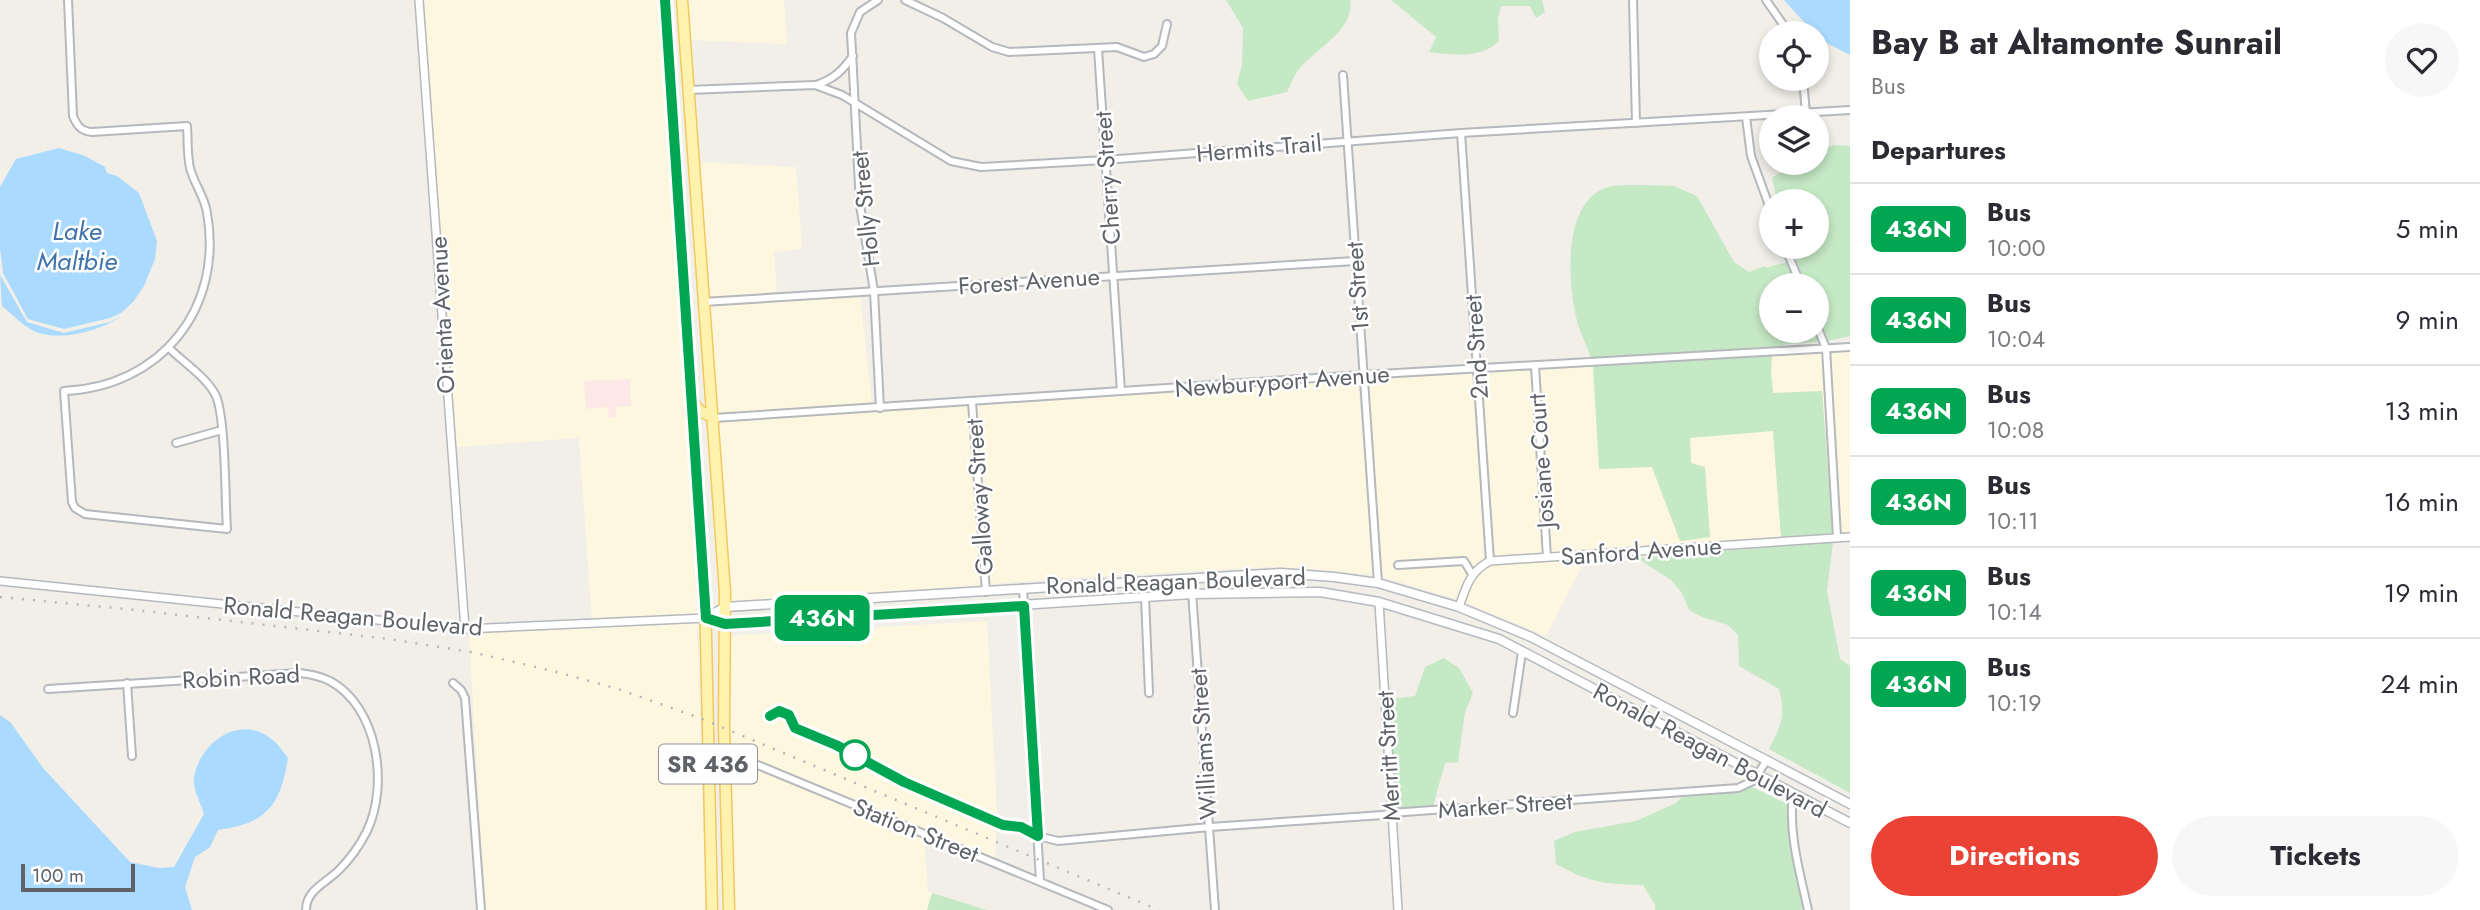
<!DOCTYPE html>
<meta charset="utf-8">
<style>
:root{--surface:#fff;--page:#f7f7f7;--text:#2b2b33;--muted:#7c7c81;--line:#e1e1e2;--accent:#ea4335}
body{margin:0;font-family:Jost,sans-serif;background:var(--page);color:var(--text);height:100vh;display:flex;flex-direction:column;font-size:26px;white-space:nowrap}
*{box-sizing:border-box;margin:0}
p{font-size:23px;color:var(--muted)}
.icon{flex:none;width:38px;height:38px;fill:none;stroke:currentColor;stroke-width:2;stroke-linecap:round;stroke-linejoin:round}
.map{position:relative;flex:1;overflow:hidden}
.sheet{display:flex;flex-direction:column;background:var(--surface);width:630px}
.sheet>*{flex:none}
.badge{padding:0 14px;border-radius:10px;font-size:24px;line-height:46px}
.fabs{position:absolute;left:1759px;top:21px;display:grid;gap:14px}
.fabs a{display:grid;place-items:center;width:70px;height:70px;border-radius:50%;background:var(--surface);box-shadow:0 4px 10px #0003;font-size:35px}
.scale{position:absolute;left:21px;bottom:18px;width:114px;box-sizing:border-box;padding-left:7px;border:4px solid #5f6368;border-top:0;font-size:19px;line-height:24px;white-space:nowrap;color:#5f6368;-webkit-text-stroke:5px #fff;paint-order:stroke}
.map>.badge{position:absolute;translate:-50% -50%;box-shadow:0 0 0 4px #fff}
h2{padding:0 21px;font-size:26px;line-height:63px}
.round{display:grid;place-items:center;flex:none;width:74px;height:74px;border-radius:37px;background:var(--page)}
.head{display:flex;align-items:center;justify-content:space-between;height:119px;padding:0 21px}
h1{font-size:33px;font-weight:700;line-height:52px}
.cta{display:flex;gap:14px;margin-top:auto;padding:14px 21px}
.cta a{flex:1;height:80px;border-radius:42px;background:var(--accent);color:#fff;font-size:28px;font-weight:700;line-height:80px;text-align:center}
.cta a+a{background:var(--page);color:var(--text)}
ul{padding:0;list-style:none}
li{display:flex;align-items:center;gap:21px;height:91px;padding:0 21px;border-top:2px solid var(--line)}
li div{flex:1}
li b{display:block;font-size:26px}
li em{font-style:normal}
li .badge{min-width:77px;font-weight:700;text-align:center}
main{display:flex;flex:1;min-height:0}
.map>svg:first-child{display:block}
.commercial{fill:#fef7e0}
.medical{fill:#fce8e6}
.green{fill:#c5e8c5}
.water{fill:#aadaff}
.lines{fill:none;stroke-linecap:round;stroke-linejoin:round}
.minor-casing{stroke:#b5b8bc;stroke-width:10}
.tertiary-casing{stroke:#b5b8bc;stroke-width:10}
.secondary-casing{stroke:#b6babf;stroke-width:11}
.primary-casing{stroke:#f2c960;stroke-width:13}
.minor{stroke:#fff;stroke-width:6}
.tertiary{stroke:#fff;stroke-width:7}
.secondary{stroke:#fff;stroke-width:8}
.primary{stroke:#fff2af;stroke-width:10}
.rail{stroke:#b6b7b8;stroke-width:2.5;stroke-dasharray:2 9;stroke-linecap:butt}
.line-casing{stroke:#fff;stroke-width:16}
.line{stroke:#00a651;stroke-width:10}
.stop-dot{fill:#fff;stroke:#00a651;stroke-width:3.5}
.labels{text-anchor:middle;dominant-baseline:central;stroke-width:5;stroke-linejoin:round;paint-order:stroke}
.shield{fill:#fff;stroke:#8f9295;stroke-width:2}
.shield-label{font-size:23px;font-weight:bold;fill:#5f6368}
.street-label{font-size:24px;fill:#5f6368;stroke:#fff}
.water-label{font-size:26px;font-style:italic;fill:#4174aa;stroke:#fff}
</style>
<main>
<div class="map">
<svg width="1850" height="910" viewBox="0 0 1850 910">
<rect width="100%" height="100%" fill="#f1efe8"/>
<g class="commercial">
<polygon points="424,0 658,0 679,297 697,615 592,620 579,438 456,447"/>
<polygon points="687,0 784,0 787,44 689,40"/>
<polygon points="697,162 796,167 802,249 774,252 777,292 705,297"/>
<polygon points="860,295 872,405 713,414 706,304"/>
<polygon points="1850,351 1850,533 1842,533 1831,352"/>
<polygon points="1822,353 1833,532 1822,392 1773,394 1771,372 1772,356"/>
<polygon points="1593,366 1652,467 1680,541 1710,537 1691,463 1690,437 1773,431 1781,537 1551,553 1539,370"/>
<polygon points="1530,370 1543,553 1494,557 1482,373"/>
<polygon points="1473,374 1485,559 1473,567 1464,557 1393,562 1394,570 1462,565 1467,575 1457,599 1382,577 1367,378"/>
<polygon points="1358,379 1373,575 1315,569 1269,567 1066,578 990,584 977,406"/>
<polygon points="968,406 981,585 727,603 714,422"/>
<polygon points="1781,545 1584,562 1546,636 1465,602 1476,576 1482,569 1491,565"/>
<polygon points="987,621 997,815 995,858 731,750 728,636"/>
<polygon points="697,622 706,910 485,910 469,633"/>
<polygon points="731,758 924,837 928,892 932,893 927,910 736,910"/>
</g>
<polygon class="medical" points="630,379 631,406 616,407 616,417 609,418 608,407 586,409 584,381"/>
<g class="green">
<path d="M1226,0H1350C1355,30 1317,48 1300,68C1294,74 1291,84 1287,92L1248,101L1237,84L1242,65L1243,28Z"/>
<path d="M1391,0H1542L1545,12L1536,18L1530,6H1501L1498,19L1499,41C1481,59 1453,55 1429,52L1436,37Z"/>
<polygon points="1834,145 1850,146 1850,336 1828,341 1817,313 1816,285 1806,285 1791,247 1816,247 1816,201 1777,201 1772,178 1795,163 1816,163 1817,152"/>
<path d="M1643,185L1674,186L1697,196L1734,262L1749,272L1765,266L1766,268L1787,262L1796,285H1771V331H1814L1819,342L1786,344L1778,347L1591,359C1588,348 1583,338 1579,328C1568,292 1560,205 1605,188C1616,184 1632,186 1643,185Z"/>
<polygon points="1772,356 1771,372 1773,393 1822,391 1833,534 1781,537 1773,431 1690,438 1691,463 1705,467 1710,537 1680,541 1652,467 1599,469 1593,366"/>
<path d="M1833,542L1827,591L1840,659L1850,666V793L1769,749C1781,726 1786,716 1779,689L1739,666L1738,635L1728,625L1702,617L1689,610L1682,593L1671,580L1637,558Z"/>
<polygon points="1444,658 1459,668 1473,693 1465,712 1458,762 1445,763 1433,806 1412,809 1398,808 1395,803 1389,699 1415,696 1425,667"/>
<path d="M1752,787L1787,804L1793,863L1803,906L1801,910H1655V905L1643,885C1605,884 1590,883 1556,864L1554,841L1575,832L1636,821L1676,803L1683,796L1738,792Z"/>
<polygon points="932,893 987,910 927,910"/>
</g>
<g class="water">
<polygon points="1784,0 1850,0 1850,55 1821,40 1816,33 1814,33"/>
<polygon points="59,148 85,156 105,167 107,173 117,176 139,193 157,241 155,259 144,286 133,302 121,313 110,318 64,329 28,319 3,273 0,248 0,187 16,159"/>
<path d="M0,275L27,322L64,333L110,322L121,316C102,331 55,343 32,330C21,324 12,314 2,306Z"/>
<path d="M0,715L11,723L43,768L130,862L159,868L174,867L204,814C201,804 192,788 194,778C200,741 242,712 274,741C279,745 284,753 288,758C281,805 266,824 218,830L210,847L195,857L185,887L192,910H0Z"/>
</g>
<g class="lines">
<g class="minor-casing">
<g id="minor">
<path d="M68,0L73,116C77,126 81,131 92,132L187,126C188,140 187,155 190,168C194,184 205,197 207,213C224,309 160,387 64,391L72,502L75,508L85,514L227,529C225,501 226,414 215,394C205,376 183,362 169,348"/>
<polyline points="878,0 860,12 851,33 860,205 874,291 880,408"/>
<polyline points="905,0 943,18 992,47 1009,52 1117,47 1144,57 1154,54 1162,46 1167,24"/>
<polyline points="1633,0 1636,123"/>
<polyline points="1766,0 1789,33"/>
<polyline points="1098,49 1121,391"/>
<polyline points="1343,75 1378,583"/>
<polyline points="1803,79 1806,114"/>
<path d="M816,85C834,79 842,71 853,56"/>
<polyline points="688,90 815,85 842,95 951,161 981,167 1105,160 1461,133 1850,110"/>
<polyline points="1746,117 1751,156 1771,211"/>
<polyline points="1461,133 1490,561"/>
<polyline points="1785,247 1801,285"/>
<polyline points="703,302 1355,261"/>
<polyline points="1816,324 1826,348 1837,537"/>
<polyline points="1535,366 1547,557"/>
<polyline points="972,402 986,592"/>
<polyline points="714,418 1362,375 1850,347"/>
<polyline points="176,443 222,430"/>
<polyline points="1398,565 1464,561 1472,574"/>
<polyline points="1191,578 1215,910"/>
<polyline points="1023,588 1040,881"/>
<polyline points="1145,597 1149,693"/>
<polyline points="127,683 132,756"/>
<polyline points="453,683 461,690 465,698 481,910"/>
<path d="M48,689L299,673C310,674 320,676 330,681C378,707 389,785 367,831C360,845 350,859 339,870C326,883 306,890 306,910"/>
<polyline points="1513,713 1522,652"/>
<polyline points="724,751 1108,910"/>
<path d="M1793,795C1788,832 1800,873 1808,910"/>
<polyline points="1038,836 1058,841 1210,827 1383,815 1391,813 1738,788 1753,781 1767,760"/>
</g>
</g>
<g class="tertiary-casing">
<g id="tertiary">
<polyline points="419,0 465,629"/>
<polyline points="0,581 465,629 706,618"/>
<polyline points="1379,602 1398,910"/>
<path d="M1459,607C1466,587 1470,571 1490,561L1850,537"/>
</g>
</g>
<g class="secondary-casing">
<g id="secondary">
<polyline points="706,618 725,607 1281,573 1334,577 1378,583 1459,607 1531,637 1850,804"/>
<polyline points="706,618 725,624 1192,594 1320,592 1379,602 1499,639 1850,823"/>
</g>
</g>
<g class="primary-casing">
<g id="primary">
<polyline points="665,0 705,593 712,910"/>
<polyline points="682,0 725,592 724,727 729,910"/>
<polyline points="692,401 700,411 714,418"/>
</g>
</g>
<use href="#minor" class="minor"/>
<use href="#tertiary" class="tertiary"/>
<use href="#secondary" class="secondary"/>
<use href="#primary" class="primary"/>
<polyline class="rail" points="0,597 126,609 389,639 471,652 553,671 618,689 700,718 1159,910"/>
</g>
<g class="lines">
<g class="line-casing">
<polyline id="line" points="665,0 706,618 725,624 1024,606 1038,836 1021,827 1003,825 904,782 836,745 795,728 789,715 779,711 770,716"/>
</g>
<use href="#line" class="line"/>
</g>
<circle class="stop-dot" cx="855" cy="755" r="14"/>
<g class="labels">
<rect class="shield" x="659" y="744.5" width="98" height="39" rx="5"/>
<g class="shield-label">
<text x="708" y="764">SR 436</text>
</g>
<g class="street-label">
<text transform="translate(1259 148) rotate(-5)">Hermits Trail</text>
<text transform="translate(1107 178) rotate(-94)">Cherry Street</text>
<text transform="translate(865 209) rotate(-96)">Holly Street</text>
<text transform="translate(1029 281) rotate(-4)">Forest Avenue</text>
<text transform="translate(1357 287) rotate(-94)">1st Street</text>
<text transform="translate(442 315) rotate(-93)">Orienta Avenue</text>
<text transform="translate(1476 347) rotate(-94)">2nd Street</text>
<text transform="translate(1282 381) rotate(-4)">Newburyport Avenue</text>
<text transform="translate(1541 461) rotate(-94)">Josiane Court</text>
<text transform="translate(979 497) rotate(-94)">Galloway Street</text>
<text transform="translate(1641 551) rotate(-4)">Sanford Avenue</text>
<text transform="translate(1176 581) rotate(-2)">Ronald Reagan Boulevard</text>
<text transform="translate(353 616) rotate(5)">Ronald Reagan Boulevard</text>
<text transform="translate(241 677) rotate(-3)">Robin Road</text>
<text transform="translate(1203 744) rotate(-94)">Williams Street</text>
<text transform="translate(1710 750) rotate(28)">Ronald Reagan Boulevard</text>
<text transform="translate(1388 756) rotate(-93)">Merritt Street</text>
<text transform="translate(1505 805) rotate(-4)">Marker Street</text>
<text transform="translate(916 830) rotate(22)">Station Street</text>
</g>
<g class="water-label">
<text x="77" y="231">Lake<tspan x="77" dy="30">Maltbie</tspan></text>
</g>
</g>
</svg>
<div class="fabs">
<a><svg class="icon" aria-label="locate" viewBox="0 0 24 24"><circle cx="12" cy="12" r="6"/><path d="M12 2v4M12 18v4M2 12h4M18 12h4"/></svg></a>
<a><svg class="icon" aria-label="layers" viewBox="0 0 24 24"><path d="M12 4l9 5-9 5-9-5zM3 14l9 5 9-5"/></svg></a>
<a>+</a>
<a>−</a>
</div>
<div class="scale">100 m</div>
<b class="badge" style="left:822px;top:618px;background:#00a651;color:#fff">436N</b>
</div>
<section class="sheet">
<div class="head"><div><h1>Bay B at Altamonte Sunrail</h1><p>Bus</p></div><a class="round"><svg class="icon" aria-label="heart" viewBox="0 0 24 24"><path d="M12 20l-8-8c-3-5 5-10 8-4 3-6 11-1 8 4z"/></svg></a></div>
<h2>Departures</h2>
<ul>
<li><span class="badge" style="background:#00a651;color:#fff">436N</span><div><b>Bus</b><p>10:00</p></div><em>5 min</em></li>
<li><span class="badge" style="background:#00a651;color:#fff">436N</span><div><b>Bus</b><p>10:04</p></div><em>9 min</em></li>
<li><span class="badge" style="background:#00a651;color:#fff">436N</span><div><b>Bus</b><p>10:08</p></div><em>13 min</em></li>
<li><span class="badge" style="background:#00a651;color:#fff">436N</span><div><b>Bus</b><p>10:11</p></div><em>16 min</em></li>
<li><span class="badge" style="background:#00a651;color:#fff">436N</span><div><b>Bus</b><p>10:14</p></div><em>19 min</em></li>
<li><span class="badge" style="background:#00a651;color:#fff">436N</span><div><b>Bus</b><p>10:19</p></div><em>24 min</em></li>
</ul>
<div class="cta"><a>Directions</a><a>Tickets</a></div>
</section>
</main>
